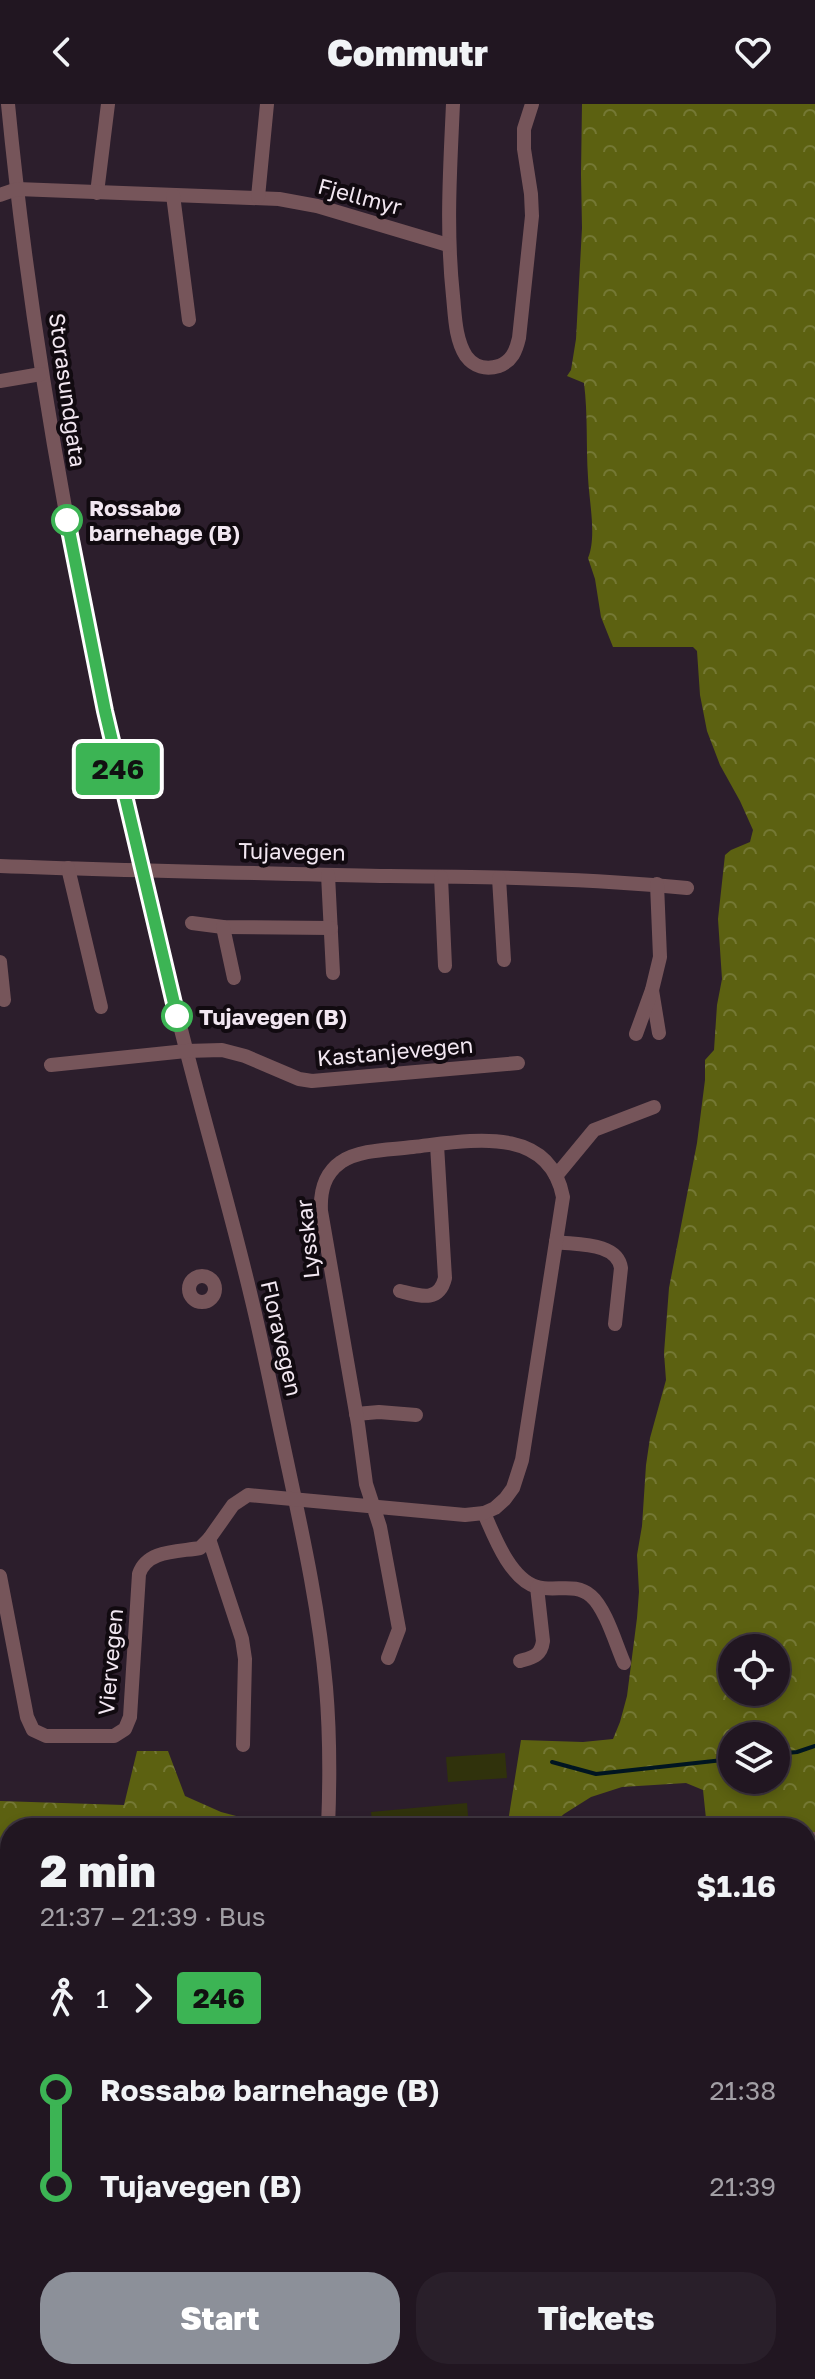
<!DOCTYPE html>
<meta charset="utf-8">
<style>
:root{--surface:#211621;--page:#291f2a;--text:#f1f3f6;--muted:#a29fa5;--line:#3e353f;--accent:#8c9099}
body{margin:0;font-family:"Golos Text",sans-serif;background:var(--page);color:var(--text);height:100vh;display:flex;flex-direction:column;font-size:30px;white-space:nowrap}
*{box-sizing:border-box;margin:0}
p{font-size:26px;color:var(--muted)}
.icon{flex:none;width:44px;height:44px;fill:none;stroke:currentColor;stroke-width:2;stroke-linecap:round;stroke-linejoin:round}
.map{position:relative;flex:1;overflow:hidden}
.drawer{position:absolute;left:0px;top:1714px;width:816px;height:562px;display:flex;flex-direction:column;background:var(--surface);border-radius:32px 32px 0 0;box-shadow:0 4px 12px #0003,0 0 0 2px var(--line)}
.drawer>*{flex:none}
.badge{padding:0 16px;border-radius:6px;font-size:28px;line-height:52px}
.controls{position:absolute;left:718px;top:1530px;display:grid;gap:16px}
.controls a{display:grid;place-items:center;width:72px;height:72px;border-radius:50%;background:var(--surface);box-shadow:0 4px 12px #0003,0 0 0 2px var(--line);font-size:40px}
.map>.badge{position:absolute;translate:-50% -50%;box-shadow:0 0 0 4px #fff}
.legs{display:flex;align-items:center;gap:12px;height:88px;padding:0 40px;font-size:26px}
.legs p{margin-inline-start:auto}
.headline{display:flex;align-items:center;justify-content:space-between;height:136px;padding:0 40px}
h1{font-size:44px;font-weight:800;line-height:60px}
.primary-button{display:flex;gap:16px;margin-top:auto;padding:16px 40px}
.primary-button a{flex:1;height:92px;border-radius:32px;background:var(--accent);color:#fff;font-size:32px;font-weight:800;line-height:92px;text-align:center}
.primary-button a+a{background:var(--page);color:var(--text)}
ul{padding:0 40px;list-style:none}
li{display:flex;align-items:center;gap:28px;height:96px;font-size:30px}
li i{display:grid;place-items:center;width:12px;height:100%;margin:0 10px;background:currentColor}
li i::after{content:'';width:20px;height:20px;margin:-10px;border:6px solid;border-radius:50%;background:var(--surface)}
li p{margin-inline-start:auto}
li:first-child i{background:linear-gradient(#0000 50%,currentColor 0)}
li:last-child i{background:linear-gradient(currentColor 50%,#0000 0)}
header{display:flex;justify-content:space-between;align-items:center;height:104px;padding:0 40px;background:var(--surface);font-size:36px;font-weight:800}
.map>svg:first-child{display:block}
.grass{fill:#30320c}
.forest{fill:url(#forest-crowns);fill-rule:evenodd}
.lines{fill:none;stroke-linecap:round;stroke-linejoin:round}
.stream{stroke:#001521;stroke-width:4}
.minor{stroke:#76555a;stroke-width:14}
.line-1-casing{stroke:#fff;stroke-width:18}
.line-1{stroke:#3cb454;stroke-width:12}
.stop-1-dot{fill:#fff;stroke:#3cb454;stroke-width:4}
.labels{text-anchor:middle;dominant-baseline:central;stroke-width:8;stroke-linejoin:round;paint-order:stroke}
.street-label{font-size:22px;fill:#f2e7f1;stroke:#110a10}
.stop-label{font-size:22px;font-weight:bold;fill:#f2e7f1;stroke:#110a10;text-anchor:start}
</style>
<header><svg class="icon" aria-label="back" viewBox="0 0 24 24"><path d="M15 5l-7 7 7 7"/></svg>Commutr<svg class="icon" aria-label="heart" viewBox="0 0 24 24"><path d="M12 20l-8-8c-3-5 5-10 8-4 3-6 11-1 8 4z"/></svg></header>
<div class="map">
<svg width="815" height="2275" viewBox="0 0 815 2275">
<defs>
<pattern id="forest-crowns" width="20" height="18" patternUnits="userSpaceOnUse" patternTransform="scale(2)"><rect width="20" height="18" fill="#5c6111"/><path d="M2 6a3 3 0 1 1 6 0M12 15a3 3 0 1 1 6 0" fill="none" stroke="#747834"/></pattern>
</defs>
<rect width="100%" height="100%" fill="#2c1e2c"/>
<g class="grass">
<polygon points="505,1649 507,1674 448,1678 446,1653"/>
<polygon points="467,1699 469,1724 373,1724 371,1708"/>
</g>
<g class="forest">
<path d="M582,0H815V1742L806,1744V1724H707L703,1686L686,1679L622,1683L591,1693L564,1710L548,1724H507L521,1636L583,1638L613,1635L620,1618L627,1592L637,1514L639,1488L637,1451L642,1422L646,1361L650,1334L666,1276L664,1249L669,1184L697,1039L705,976V956L714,946L717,901L722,875L718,815L725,751L731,746L750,738L753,726L740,697L720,661L707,627L700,591L697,547L693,543H613L601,513L595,475L588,454C597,433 589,397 588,373C586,342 588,311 584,279L567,272L571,266L576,235L582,124L581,70ZM732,1544H776V1588H732ZM732,1632H776V1676H732Z"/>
<polygon points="137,1647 168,1647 185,1692 221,1708 282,1724 10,1724 10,1989 0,1988 0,1697 124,1701"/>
<polygon points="815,1970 815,2265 806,2260 806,1974"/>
</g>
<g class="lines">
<g class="stream">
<polyline points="776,1650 797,1648 815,1642"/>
<polyline points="552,1658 596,1670 732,1655"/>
</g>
<g class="minor">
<path d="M8,0C39,320 106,634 186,945C208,1031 233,1115 253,1201C264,1247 273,1293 283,1339C300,1419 319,1501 326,1583C330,1630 330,1677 328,1724"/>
<path d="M453,0C450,66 446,126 453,192C455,211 455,235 466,252C474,263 486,266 499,262C512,257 516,247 519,234L532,112L531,90L524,45V25L532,0"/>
<polyline points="97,89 108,0"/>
<polyline points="0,91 17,85 279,95 317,102 448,141"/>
<polyline points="173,91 189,216"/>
<polyline points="258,93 267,0"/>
<polyline points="0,277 41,270"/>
<path d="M0,762C130,767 259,769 389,772C488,773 588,774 687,784"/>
<polyline points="68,764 101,903"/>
<polyline points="328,771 333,869"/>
<polyline points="441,773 445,862"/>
<polyline points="499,774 504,856"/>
<polyline points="192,819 223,823 331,824"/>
<polyline points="223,823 234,874"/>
<polyline points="0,858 4,896"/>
<polyline points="652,886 659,929"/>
<polyline points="636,930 652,886 660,853 657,780"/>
<polyline points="51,961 186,947 222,946 245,952 299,975 312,977 518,959"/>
<polyline points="556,1072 594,1026 654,1003"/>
<path d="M556,1138C577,1141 617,1138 621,1164L615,1220"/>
<circle cx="202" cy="1185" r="13"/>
<path d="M400,1187C420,1192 439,1199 445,1174L437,1041"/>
<polyline points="356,1310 379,1308 416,1311"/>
<path d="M484,1409C494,1432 510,1475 537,1483C556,1488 575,1478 591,1492C606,1505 616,1541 624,1559"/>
<polyline points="209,1435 242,1535 245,1555 243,1641"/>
<path d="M0,1472L27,1613L33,1626L46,1632H114L125,1625L130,1613L139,1470C147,1446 177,1448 200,1444L209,1435L233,1401L248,1391L465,1411L484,1409L495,1404L505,1395L513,1384L522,1356L563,1093C549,1019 467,1037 413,1043C390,1046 361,1045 341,1058C324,1070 320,1087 321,1107L358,1320L366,1380L380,1423L399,1525L388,1554"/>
<path d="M520,1557C533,1553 541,1552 543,1537L537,1483"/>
<polyline points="806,1736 815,1735"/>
<polyline points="806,1874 815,1873"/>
<polyline points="0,2115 10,2101"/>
<polyline points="444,2266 446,2275"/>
<polyline points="176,2275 178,2266"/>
<polyline points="312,2275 319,2266"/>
</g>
</g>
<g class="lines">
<g class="line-1-casing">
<polyline id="line-1" points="67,416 105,607 177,912"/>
</g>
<use href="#line-1" class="line-1"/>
</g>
<g class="stop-1-dot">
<circle cx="67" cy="416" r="14"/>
<circle cx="177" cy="912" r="14"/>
</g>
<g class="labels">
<g class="street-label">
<text transform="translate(360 92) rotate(15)">Fjellmyr</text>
<text transform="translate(68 286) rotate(82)">Storasundgata</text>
<text transform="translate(292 747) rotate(1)">Tujavegen</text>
<text transform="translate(395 947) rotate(-5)">Kastanjevegen</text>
<text transform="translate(307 1135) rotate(-96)">Lysskar</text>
<text transform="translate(282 1234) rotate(77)">Floravegen</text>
<text transform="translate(110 1558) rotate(-85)">Viervegen</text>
</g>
<g class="stop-label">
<text x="89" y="403">Rossabø<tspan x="89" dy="25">barnehage (B)</tspan></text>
<text x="199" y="912">Tujavegen (B)</text>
</g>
</g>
</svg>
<div class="controls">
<a><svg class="icon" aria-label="locate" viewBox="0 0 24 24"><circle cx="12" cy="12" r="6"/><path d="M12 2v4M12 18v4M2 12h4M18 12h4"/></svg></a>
<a><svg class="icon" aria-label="layers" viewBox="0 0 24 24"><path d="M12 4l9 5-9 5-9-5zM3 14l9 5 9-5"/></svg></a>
</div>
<b class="badge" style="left:118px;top:665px;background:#3cb454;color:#111">246</b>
<section class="drawer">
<div class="headline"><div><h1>2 min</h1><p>21:37 – 21:39 · Bus</p></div><b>$1.16</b></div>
<div class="legs"><svg class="icon" aria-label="walk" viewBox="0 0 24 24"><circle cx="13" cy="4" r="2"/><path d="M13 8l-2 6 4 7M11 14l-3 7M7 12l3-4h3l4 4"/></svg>1<svg class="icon" aria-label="forward" viewBox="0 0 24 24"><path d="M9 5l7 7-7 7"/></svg><b class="badge" style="background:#3cb454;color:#111">246</b></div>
<ul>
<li><i style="color:#3cb454"></i><b>Rossabø barnehage (B)</b><p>21:38</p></li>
<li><i style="color:#3cb454"></i><b>Tujavegen (B)</b><p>21:39</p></li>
</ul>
<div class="primary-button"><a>Start</a><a>Tickets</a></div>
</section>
</div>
